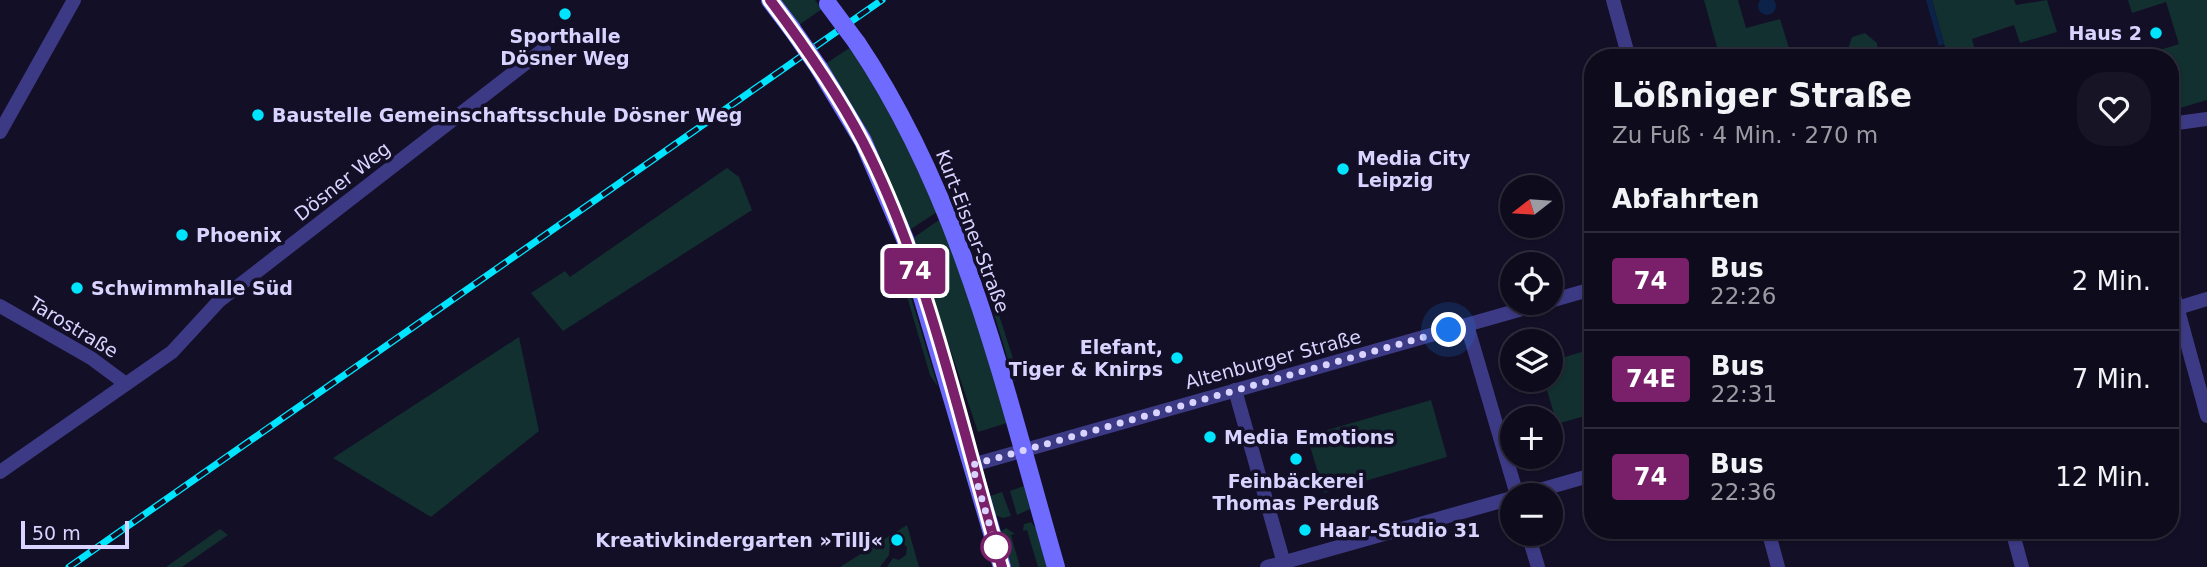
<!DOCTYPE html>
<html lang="de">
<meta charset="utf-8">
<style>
:root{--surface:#0e0b1c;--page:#171425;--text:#f1f3f6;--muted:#9b9ba3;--line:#2e2b3b}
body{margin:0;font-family:"DejaVu Sans",sans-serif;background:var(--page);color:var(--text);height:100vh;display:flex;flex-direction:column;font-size:26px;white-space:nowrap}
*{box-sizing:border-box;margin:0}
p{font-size:23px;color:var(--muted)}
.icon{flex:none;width:38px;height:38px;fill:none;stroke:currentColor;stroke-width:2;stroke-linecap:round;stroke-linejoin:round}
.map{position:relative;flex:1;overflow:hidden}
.panel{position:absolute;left:1584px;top:49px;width:595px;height:490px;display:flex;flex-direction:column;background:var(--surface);border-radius:28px;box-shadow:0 2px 5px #0004,0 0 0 2px var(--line)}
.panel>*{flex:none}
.badge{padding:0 14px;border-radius:5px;font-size:24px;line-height:46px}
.needle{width:46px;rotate:253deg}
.controls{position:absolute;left:1500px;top:175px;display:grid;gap:14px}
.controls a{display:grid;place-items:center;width:63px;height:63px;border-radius:50%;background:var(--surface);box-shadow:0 2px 5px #0004,0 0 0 2px var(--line);font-size:35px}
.scale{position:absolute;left:21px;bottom:18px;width:108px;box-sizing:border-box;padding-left:7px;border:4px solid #d9d4ff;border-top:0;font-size:19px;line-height:24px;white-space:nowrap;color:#d9d4ff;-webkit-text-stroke:5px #130f26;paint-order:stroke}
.you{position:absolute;width:35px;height:35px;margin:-18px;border:5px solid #fff;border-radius:50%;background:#1a73e8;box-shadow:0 0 0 10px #1a73e833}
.map>.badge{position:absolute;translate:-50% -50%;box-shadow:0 0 0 4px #fff}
h2{padding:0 28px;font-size:26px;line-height:63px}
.round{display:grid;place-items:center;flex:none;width:74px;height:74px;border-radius:28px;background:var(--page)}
.overview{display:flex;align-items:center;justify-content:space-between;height:119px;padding:0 28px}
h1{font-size:33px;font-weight:700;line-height:52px}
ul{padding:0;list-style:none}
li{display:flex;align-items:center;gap:21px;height:98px;padding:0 28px;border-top:2px solid var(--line)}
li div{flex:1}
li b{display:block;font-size:26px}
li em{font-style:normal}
li .badge{min-width:77px;font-weight:700;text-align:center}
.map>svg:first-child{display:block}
.green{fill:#12302f}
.water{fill:#0c2248}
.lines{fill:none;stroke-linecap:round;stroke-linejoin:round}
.minor{stroke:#3d3a85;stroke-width:14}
.secondary{stroke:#6f6bff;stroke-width:18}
.rail-casing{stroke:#00e5ff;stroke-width:7}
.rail{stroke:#130f26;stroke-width:4.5;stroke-dasharray:13;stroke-linecap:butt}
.secondary-bridge{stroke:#6f6bff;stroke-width:18}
.line-casing{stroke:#fff;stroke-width:16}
.line{stroke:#7a206a;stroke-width:10}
.walk{stroke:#d9d4ff;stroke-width:7;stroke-dasharray:0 12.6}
.poi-dot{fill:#00e5ff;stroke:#130f26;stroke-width:2.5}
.stop-dot{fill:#fff;stroke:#7a206a;stroke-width:3.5}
.labels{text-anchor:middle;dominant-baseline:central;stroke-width:7;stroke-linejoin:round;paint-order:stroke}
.poi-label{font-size:19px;font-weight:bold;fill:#d9d4ff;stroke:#130f26;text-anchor:start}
.street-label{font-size:19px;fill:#d9d4ff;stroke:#130f26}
</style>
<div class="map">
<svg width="2207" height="567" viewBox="0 0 2207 567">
<rect width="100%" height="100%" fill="#130f26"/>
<g class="green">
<polygon points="779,0 815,0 822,9 799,25"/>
<polygon points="1704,0 1738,0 1746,28 1780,19 1789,48 1756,58 1720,58"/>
<polygon points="1932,0 2014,0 2016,5 2047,0 2057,32 2020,43 2014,25 1972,39 1977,58 1948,58"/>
<polygon points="2128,0 2207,0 2207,100 2180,108 2170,93 2170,58 2145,58 2144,55 2179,44 2166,2 2132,13"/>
<polygon points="1865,33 1877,43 1878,54 1875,58 1849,58 1847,52 1852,37"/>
<polygon points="851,47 873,81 940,210 911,229 909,230 864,129 825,64"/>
<polygon points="727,168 739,177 752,210 563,331 531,293 565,271 570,277"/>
<polygon points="942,218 966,285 1007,423 978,432 913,238"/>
<polygon points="977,246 1016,368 1015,383 974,247"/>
<polygon points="903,271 938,387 930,375 903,283"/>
<polygon points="519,337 539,431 431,517 333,458"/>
<polygon points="1592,349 1592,414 1557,424 1544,380 1550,380 1551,361"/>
<polygon points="1431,400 1447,457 1324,493 1307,436"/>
<polygon points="1024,486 1030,509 1017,515 1010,491"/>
<polygon points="1002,492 1011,516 1003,518 995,515 990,496"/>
<polygon points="1031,522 1037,530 1048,567 1038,567 1027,530 1023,531 1024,524"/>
<polygon points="907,525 919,567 887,567 893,558 899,560 906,555 907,547 900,540 890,545 889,555 880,567 840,567"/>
<polygon points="1006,528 1015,534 1011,535 1020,567 1010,567 1000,532"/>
<polygon points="220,529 228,535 182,567 166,567"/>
</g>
<g class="water">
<circle cx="1767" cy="6" r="9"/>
<polygon points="1926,0 1932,0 1944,44 1939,46"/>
</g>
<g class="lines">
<g class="minor">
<polyline points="1613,0 1629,58"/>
<polyline points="2170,124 2207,119"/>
<polyline points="0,132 74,0"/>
<polyline points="2170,281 2207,416"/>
<polyline points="1550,301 1592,289"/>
<polyline points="0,306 91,358 126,384"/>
<polyline points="2171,310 2207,299"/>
<polyline points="1467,325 1517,495"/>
<polyline points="1235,390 1285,567"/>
<polyline points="972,465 1544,303"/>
<polyline points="0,472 172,352 219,301 544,49"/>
<polyline points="1522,495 1592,475"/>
<polyline points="1768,530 1778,567"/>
<polyline points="2012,530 2022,567"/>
<polyline points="1528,534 1538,567"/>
<polyline points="1267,567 1512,498"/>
</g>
<g class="secondary">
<polyline points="770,0 792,29"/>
<path d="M857,43C963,200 1004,387 1056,567"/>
<polyline points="819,68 863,141 905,239 1002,567"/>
</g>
<g class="rail-casing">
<polyline id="rail" points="69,567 882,0"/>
</g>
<use href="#rail" class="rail"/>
<g class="secondary-bridge">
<polyline points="828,4 857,43"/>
<polyline points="792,29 819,68"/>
</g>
</g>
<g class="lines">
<g class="line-casing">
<path id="line" d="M770,0C804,45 837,92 863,142C929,271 961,428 1002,567"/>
</g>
<use href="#line" class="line"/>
<polyline class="walk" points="996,547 972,465 1449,330"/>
</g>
<g class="poi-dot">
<circle cx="565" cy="14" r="7"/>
<circle cx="2156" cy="33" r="7"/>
<circle cx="258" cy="115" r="7"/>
<circle cx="1343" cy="169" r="7"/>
<circle cx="182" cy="235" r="7"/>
<circle cx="77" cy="288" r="7"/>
<circle cx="1177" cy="358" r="7"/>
<circle cx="1210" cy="437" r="7"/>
<circle cx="1296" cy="459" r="7"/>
<circle cx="1305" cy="530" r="7"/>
<circle cx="897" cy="540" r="7"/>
</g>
<circle class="stop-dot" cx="996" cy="547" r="14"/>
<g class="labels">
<g class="poi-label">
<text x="2142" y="33" text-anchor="end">Haus 2</text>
<text x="565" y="36" text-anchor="middle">Sporthalle<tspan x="565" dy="22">Dösner Weg</tspan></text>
<text x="272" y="115">Baustelle Gemeinschaftsschule Dösner Weg</text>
<text x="1357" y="158">Media City<tspan x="1357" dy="22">Leipzig</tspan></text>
<text x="196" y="235">Phoenix</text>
<text x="91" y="288">Schwimmhalle Süd</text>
<text x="1163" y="347" text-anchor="end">Elefant,<tspan x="1163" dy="22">Tiger &amp; Knirps</tspan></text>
<text x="1224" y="437">Media Emotions</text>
<text x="1296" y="481" text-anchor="middle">Feinbäckerei<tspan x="1296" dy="22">Thomas Perduß</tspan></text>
<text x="1319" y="530">Haar-Studio 31</text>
<text x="883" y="540" text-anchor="end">Kreativkindergarten »Tillj«</text>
</g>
<g class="street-label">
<text transform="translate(342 181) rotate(-38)">Dösner Weg</text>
<text transform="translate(973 231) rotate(69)">Kurt-Eisner-Straße</text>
<text transform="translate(74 327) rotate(31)">Tarostraße</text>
<text transform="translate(1273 359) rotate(-15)">Altenburger Straße</text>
</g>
</g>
</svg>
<div class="controls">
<a><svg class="needle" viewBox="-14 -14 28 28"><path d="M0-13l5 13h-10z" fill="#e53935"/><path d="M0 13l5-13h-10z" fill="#9b9ba3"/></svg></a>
<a><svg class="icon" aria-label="locate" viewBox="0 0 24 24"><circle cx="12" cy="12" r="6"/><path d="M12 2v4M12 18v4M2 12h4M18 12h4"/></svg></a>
<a><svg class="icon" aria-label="layers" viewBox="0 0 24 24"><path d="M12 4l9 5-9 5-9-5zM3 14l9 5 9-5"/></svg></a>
<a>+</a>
<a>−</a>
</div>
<div class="scale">50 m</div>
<div class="you" style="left:1449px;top:330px"></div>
<b class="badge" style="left:915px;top:271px;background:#7a206a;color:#fff">74</b>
<section class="panel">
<div class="overview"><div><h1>Lößniger Straße</h1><p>Zu Fuß · 4 Min. · 270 m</p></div><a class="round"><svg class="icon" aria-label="heart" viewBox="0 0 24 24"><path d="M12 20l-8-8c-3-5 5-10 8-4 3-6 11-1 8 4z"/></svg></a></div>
<h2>Abfahrten</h2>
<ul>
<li><span class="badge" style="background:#7a206a;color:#fff">74</span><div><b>Bus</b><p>22:26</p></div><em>2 Min.</em></li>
<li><span class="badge" style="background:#7a206a;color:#fff">74E</span><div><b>Bus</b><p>22:31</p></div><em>7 Min.</em></li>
<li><span class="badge" style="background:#7a206a;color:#fff">74</span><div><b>Bus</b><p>22:36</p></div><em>12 Min.</em></li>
</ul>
</section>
</div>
